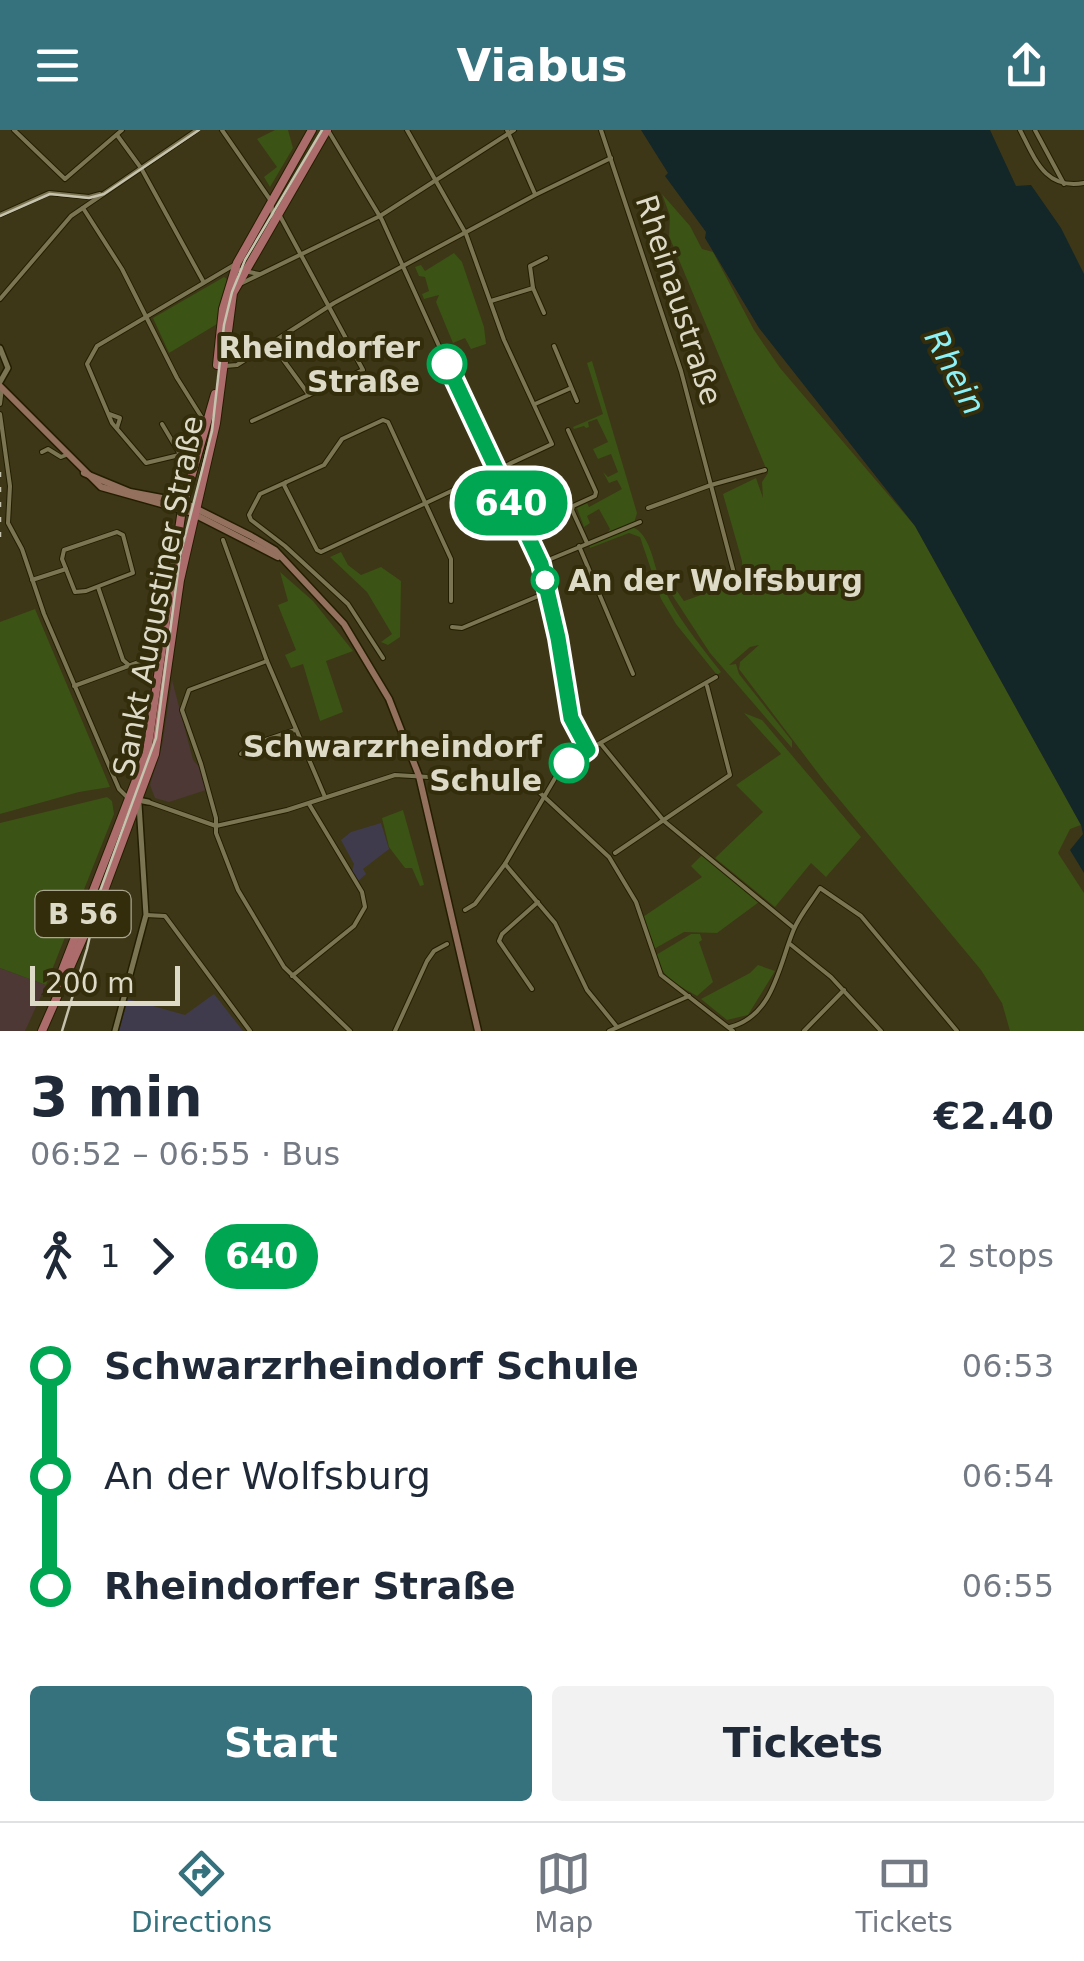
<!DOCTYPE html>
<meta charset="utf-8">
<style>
:root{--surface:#fff;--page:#f2f2f3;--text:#1f2937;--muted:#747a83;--line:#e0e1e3;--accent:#36727e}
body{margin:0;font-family:"DejaVu Sans",sans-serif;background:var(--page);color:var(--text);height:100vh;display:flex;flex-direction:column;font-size:38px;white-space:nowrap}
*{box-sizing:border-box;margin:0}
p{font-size:32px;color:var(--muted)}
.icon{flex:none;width:55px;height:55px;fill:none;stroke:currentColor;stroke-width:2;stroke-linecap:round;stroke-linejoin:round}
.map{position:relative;height:901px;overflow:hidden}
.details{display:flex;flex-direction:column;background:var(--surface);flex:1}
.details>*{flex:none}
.badge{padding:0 20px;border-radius:32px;font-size:35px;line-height:65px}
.scale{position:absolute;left:30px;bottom:25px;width:150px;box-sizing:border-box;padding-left:10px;border:5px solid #dddac7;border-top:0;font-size:28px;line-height:35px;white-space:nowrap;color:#dddac7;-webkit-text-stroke:8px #332d0c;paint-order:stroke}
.map>.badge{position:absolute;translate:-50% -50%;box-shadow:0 0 0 5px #fff}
.legs{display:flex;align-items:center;gap:15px;height:110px;padding:0 30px;font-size:32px}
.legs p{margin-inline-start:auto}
.headline{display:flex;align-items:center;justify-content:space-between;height:170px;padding:0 30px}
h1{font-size:55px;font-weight:700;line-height:75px}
.action{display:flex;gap:20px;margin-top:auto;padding:20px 30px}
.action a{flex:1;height:115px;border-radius:10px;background:var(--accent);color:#fff;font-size:40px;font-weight:700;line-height:115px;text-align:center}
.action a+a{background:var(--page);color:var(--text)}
ul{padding:0 30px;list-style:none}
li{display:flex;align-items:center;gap:35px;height:110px;font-size:38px}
li i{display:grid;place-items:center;width:15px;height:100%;margin:0 12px;background:currentColor}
li i::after{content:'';width:25px;height:25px;margin:-12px;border:8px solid;border-radius:50%;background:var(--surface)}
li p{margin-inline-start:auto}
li:first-child i{background:linear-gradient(#0000 50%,currentColor 0)}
li:last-child i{background:linear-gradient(currentColor 50%,#0000 0)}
header{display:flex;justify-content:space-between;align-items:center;height:130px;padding:0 30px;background:var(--accent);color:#fff;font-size:45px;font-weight:700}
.tabs{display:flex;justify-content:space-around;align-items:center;height:140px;border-top:2px solid var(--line);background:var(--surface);font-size:28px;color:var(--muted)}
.tabs a{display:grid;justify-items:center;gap:5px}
.tabs .current{color:var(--accent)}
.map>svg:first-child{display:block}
.commercial{fill:#4d3835}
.education{fill:#403b4c}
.green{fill:#3b5314}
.water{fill:#132628}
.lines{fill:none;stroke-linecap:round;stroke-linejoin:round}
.minor-casing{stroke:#241e00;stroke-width:6}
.tertiary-casing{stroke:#241e00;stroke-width:8}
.secondary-casing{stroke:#241e00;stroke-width:9}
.primary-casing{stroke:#241e00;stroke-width:10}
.minor{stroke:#7b7553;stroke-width:4}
.tertiary{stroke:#7b7553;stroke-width:5}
.secondary{stroke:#94705f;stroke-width:6}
.primary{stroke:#ac6c6b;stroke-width:8}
.tram{stroke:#c5c2ad;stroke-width:2.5}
.rail{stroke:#c5c2ad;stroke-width:2.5;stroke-dasharray:5 10;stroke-linecap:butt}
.line-1-casing{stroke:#fff;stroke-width:22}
.line-1{stroke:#00a651;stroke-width:15}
.stop-1-dot{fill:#fff;stroke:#00a651;stroke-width:5}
.labels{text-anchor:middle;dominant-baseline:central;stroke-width:8;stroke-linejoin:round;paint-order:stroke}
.shield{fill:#332d0c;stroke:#aaa68f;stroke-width:2.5}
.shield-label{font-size:28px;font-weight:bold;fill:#dddac7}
.street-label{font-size:30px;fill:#dddac7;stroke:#332d0c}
.stop-label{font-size:30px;font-weight:bold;fill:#dddac7;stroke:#332d0c;text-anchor:end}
.water-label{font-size:32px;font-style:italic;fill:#8cf1f7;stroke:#332d0c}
</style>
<header><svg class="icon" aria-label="menu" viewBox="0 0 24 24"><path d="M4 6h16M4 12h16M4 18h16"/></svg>Viabus<svg class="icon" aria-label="share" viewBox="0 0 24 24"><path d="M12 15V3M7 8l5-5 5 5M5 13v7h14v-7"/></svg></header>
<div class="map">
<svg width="1084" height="901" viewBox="0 0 1084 901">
<rect width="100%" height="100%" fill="#3d3717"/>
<g class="commercial">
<polygon points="172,550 193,630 199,637 206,660 169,672 155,668 150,655 162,616"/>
<polygon points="0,838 46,855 25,901 0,901"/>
</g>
<g class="education">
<polygon points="381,693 389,719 363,739 366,744 358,751 352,741 354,734 341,710 351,702"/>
<polygon points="214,864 243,901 119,901 128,869 185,885"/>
</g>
<g class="green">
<polygon points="275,0 288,0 293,18 270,57 264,47 277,37 257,9"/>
<polygon points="662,64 690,96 702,119 713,122 754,200 780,238 915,396 1081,695 1070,699 1058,723 1084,763 1084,901 1010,901 1002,873 981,840 824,651 739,539 740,532 759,515 750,517 729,535 736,534 739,544 792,611 792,618 710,523 667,457 662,446 665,444 684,471 743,450 742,431 723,364 756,348 763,368 762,352 768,343 669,106 670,86"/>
<polygon points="454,123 462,132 484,197 486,214 471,219 465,208 453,213 436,172 439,165 424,169 422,164 429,161 425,147 419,146 415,137 421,135 425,141"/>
<polygon points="224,147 227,149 217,194 169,223 153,188"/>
<polygon points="592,231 637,383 634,393 607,404 610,399 599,379 587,386 590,393 584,397 577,378 587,373 589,377 622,359 617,350 609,353 603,342 608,347 618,342 611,324 598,329 593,319 608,312 597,289 588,292 589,297 586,298 584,296 574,299 573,297 603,284 587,233"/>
<path d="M632,397C650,403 653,433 660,450C674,484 699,514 721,542L717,545L676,494L661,469L640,407L629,403L590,418L589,415Z"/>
<polygon points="341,422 348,435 361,445 381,437 401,451 400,507 388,515 381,512 392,504 367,462 330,427"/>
<polygon points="280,442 313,471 353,521 326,531 343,582 320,591 303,534 291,538 285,525 296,520 278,475 288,471"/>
<polygon points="35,479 110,657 79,662 0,684 0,492"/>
<polygon points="744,583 762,590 861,707 826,747 811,733 775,777 715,728 763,682 736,655 781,624"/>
<polygon points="107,667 112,671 114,684 46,855 0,838 0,693"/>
<polygon points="403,680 424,755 420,756 412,738 405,738 389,717 382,688"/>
<polygon points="702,725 759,772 717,803 684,802 654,819 643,787 702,747 691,736"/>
<path d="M691,804H700L702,810L699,812L713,852L697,866C677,854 663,850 656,825Z"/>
<polygon points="758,835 775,841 748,885 727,890 701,869 750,843"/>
</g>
<polygon class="water" points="641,0 990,0 1016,56 1031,55 1061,98 1084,144 1084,743 1070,720 1083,704 1081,695 915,396 759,198 705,108 706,102 665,46 668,43"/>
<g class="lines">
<g class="minor-casing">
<g id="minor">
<polyline points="14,0 65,49 122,0"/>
<polyline points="222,0 271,71 273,87"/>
<polyline points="507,0 535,64"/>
<polyline points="601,0 681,241 735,447"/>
<path d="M1020,0C1035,29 1045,60 1084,53"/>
<polyline points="1035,0 1064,54"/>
<polyline points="329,2 382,90 496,342 541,433 558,508 571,588 588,620"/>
<polyline points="117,5 141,38 203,151"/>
<polyline points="83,78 122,139 177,248 204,291"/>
<polyline points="0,85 49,63 89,67 100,64"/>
<polyline points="234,139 259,144"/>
<polyline points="240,154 380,86 514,0"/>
<polyline points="0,169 71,86 197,0"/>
<polyline points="491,171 533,158"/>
<polyline points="544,183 533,158 530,136 546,128"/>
<polyline points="271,213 309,265"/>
<polyline points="554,216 577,271"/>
<polyline points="225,236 237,235 334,173 535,65 611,28"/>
<polyline points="0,274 2,258"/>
<polyline points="535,274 571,258"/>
<polyline points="0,284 10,356 8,393 22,419 44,484 119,659 128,668"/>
<polyline points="109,284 120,288 117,298"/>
<polyline points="252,291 363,240 280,86"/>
<polyline points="162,294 181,326"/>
<polyline points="568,300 596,362 595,366 573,376 572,380 587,413"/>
<polyline points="196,321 146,333 112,293 87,234 97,216 234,135"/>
<polyline points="42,322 48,319 61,327 66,325"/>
<polyline points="286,352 284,355 317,420 321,422 552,314 504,210 466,104 407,0"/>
<polyline points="648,378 711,355 765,340"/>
<polygon points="117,402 123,405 133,443 86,461 75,462 62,429 64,420"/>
<polyline points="223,410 267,531 325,667"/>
<polyline points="579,416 633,544"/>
<polyline points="541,433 640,392"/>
<polyline points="32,450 66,439"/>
<polyline points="98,457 123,530 131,537"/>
<polyline points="452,497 462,498 548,462"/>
<polyline points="383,528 348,474 285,416 251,390 249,385 260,364 324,335 342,309 383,290 388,292 451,429 451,471"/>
<polyline points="267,531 189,560 182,580 201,634 216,688 216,703 238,760 284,837 350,901"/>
<polyline points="74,556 158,525"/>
<polyline points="601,614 664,691 794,798"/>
<polyline points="241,624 251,615 295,600"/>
<polyline points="148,672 216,696 287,680 395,645 429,647 484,659 529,658 538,661 609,727 636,772 661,845 733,901"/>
<polyline points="615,723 730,645 707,556"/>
<polyline points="505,734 555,793 587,860 617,897"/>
<polyline points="465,780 475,774 505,734 558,643 588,620 716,547"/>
<polyline points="146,785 165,786 250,901"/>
<polyline points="790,814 831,847 881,901"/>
<polyline points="292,846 354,796 365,777 362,762 309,674"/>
<polyline points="532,859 499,811 502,804 538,772"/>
<path d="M730,897C774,886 779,834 794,799C800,785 811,772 820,758L861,786L957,901"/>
<polyline points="395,901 427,831 434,821 447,814"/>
<polyline points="609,901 689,866"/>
<polyline points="804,901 844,860"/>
</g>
</g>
<g class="tertiary-casing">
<g id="tertiary">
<polyline points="0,218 8,238 0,252"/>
<polyline points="128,668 148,672"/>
<polyline points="115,901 146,785 139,674"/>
</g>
</g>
<g class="secondary-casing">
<g id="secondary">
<polyline points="0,256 101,357 190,382 278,427"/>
<polyline points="84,343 130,362 183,372 251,406 275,420 344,494 389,569 419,646 478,901"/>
</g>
</g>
<g class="primary-casing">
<g id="primary">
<polyline points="217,235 223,179 237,133 312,0"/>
<polyline points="55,859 147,622 182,379 215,264"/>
<polyline points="42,901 105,758 155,624 180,450 216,293 233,163 327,0"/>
</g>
</g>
<use href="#minor" class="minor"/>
<use href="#tertiary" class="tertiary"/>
<use href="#secondary" class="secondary"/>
<use href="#primary" class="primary"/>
<g class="tram">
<polyline points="0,86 50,64 89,68 104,64 199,0"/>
<polyline points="62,901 87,819 100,761 156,608 180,426 212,301 224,195 232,162 245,130 322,0"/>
</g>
<polyline class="rail" points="0,342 0,411"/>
</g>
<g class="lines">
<g class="line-1-casing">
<polyline id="line-1" points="447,234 541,434 558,508 571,588 588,620 569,633"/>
</g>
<use href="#line-1" class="line-1"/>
</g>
<g class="stop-1-dot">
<circle cx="447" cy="234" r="18"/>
<circle cx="545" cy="450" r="12"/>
<circle cx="569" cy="633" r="18"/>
</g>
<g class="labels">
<rect class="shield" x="35.5" y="761" width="95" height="46" rx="8"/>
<g class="shield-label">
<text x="83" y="784">B 56</text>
</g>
<g class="street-label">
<text transform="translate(679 170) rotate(72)">Rheinaustraße</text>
<text transform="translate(158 466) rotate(-79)">Sankt Augustiner Straße</text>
</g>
<g class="stop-label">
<text x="420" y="217">Rheindorfer<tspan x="420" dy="34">Straße</tspan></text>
<text x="568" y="450" text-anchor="start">An der Wolfsburg</text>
<text x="542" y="616">Schwarzrheindorf<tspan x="542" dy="34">Schule</tspan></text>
</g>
<g class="water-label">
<text transform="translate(955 242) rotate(62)">Rhein</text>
</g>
</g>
</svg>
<div class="scale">200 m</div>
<b class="badge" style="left:511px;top:373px;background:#00a651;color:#fff">640</b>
</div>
<section class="details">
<div class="headline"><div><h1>3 min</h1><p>06:52 – 06:55 · Bus</p></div><b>€2.40</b></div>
<div class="legs"><svg class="icon" aria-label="walk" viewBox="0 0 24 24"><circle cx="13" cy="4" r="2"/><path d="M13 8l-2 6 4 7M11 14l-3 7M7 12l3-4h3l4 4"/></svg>1<svg class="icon" aria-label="forward" viewBox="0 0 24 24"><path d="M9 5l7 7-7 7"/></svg><b class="badge" style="background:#00a651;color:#fff">640</b><p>2 stops</p></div>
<ul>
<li><i style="color:#00a651"></i><b>Schwarzrheindorf Schule</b><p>06:53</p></li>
<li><i style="color:#00a651"></i><span>An der Wolfsburg</span><p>06:54</p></li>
<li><i style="color:#00a651"></i><b>Rheindorfer Straße</b><p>06:55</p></li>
</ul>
<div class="action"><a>Start</a><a>Tickets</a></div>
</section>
<nav class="tabs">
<a class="current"><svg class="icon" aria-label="directions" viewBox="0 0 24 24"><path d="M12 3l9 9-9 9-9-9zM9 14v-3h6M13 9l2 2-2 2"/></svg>Directions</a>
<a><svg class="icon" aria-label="map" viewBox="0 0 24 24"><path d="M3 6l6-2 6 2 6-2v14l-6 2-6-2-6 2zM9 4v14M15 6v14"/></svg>Map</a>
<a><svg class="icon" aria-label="tickets" viewBox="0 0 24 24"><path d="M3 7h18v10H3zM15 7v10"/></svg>Tickets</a>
</nav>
